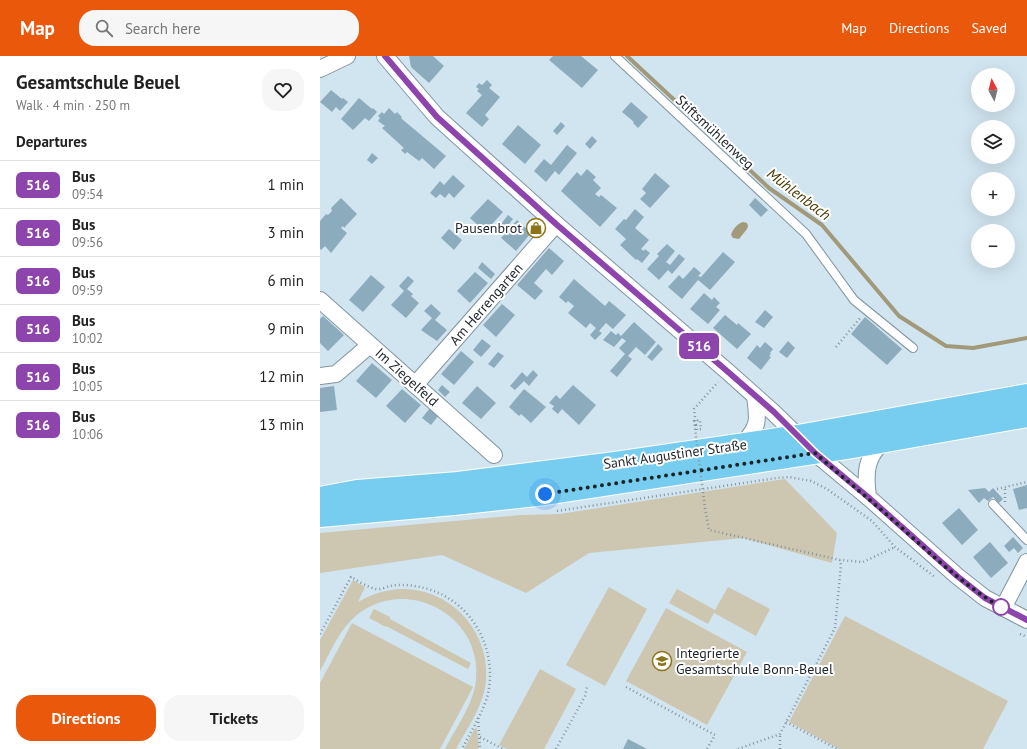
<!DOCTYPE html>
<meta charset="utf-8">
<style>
:root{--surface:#fff;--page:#f6f6f6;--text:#222;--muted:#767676;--line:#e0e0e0;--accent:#ea580c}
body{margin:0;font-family:"PT Sans",sans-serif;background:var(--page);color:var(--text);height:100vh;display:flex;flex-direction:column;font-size:15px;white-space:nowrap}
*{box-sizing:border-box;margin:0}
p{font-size:13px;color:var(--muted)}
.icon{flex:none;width:22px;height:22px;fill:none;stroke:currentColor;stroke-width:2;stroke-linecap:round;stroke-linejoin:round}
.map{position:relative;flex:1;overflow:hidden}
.details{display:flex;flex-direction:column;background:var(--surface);width:320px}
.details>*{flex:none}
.badge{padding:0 8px;border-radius:6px;font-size:14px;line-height:26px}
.needle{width:26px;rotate:353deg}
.fabs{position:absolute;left:651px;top:12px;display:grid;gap:8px}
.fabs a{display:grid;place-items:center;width:44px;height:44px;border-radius:50%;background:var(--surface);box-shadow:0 4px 16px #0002;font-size:20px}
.you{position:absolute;width:20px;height:20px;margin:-10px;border:3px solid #fff;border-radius:50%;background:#1a73e8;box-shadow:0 0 0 6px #1a73e833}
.map>.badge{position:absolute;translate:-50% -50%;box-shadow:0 0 0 2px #fff}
h2{padding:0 16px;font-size:15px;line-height:36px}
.round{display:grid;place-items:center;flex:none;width:42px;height:42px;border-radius:16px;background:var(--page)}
.headline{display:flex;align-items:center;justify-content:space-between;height:68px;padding:0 16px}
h1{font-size:19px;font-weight:600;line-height:30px}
.primary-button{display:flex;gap:8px;margin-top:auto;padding:8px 16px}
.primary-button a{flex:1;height:46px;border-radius:16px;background:var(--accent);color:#fff;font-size:16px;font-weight:600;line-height:46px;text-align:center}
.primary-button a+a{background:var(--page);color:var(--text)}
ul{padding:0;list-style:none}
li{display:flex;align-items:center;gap:12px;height:48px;padding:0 16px;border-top:1px solid var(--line)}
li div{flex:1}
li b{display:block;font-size:15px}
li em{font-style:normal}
li .badge{min-width:44px;font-weight:700;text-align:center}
header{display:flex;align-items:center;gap:24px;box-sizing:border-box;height:56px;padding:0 20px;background:var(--accent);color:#fff}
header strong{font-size:19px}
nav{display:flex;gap:22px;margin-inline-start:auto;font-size:14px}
.search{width:280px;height:36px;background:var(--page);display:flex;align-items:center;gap:10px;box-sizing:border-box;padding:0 14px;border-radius:16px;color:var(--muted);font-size:15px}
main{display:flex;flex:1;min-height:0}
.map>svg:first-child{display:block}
.green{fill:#cdc6b0}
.water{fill:#a2987a}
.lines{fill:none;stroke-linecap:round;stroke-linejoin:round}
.stream{stroke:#a2987a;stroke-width:4}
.building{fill:#8cacbe}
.service-casing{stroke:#82959f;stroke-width:10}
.minor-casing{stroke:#82959f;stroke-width:18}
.primary-casing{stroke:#fff;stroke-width:24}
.path{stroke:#85939c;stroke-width:2.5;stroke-dasharray:1 3;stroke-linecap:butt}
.service{stroke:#fff;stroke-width:8}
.minor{stroke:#fff;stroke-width:16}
.primary{stroke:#77cdef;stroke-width:22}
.path-bridge{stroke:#85939c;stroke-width:2.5;stroke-dasharray:1 3;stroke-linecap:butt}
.line-casing{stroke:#fff;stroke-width:9}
.line{stroke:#8e44ad;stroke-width:6}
.walk{stroke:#1e252a;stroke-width:4;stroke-dasharray:0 7.2}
.stop-dot{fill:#fff;stroke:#8e44ad;stroke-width:2}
.labels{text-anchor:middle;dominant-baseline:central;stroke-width:4;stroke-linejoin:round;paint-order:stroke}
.street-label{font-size:14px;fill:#1e252a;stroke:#fff}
.poi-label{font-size:14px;fill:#1e252a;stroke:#fff;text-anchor:end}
.water-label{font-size:15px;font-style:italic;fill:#4b3c00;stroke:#fff}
</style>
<header>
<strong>Map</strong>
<div class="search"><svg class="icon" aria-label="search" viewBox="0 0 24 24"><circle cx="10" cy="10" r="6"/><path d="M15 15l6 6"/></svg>Search here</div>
<nav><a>Map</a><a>Directions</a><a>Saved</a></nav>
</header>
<main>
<section class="details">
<div class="headline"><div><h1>Gesamtschule Beuel</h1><p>Walk · 4 min · 250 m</p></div><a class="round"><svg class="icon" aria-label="heart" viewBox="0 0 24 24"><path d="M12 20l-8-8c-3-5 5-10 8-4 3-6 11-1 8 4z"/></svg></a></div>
<h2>Departures</h2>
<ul>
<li><span class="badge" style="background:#8e44ad;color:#fff">516</span><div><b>Bus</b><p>09:54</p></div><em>1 min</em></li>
<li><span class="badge" style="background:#8e44ad;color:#fff">516</span><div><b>Bus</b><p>09:56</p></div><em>3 min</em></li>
<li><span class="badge" style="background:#8e44ad;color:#fff">516</span><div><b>Bus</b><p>09:59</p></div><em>6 min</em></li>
<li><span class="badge" style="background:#8e44ad;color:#fff">516</span><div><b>Bus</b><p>10:02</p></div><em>9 min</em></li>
<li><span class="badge" style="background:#8e44ad;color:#fff">516</span><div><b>Bus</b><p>10:05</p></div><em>12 min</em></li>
<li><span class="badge" style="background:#8e44ad;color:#fff">516</span><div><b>Bus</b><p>10:06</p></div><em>13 min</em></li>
</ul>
<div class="primary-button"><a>Directions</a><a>Tickets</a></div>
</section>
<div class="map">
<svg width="707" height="693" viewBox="0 0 707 693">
<rect width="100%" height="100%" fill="#d1e5f0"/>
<g class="green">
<polygon points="465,423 517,477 512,507 423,482 269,497 206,537 122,499 0,517 0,477 202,459 240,458"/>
<path d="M33,524L45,531L38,546C52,538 67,533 84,533C132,534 170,576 166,624C164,649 148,671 136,693H125C136,672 154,647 156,624C163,561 89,519 38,558C20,572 11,595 0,615V584Z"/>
<polygon points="289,531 327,553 285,630 246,609"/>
<polygon points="408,531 450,553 436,580 394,557 388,568 349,547 357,533 395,554"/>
<polygon points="346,552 427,596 387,669 306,625"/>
<polygon points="54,553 70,561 70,563 151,607 148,613 66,570 66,571 49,562"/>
<polygon points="525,560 688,645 663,693 519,693 469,666"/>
<polygon points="32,567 153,631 120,693 0,693 0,627"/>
<polygon points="220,613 256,633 224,693 187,693 179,689"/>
<polygon points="155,672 157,673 159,693 144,693"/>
</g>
<path class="water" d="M423,166L427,167L428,170L427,173L419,183L413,182L411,179C412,174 418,167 423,166Z"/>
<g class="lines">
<polyline class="stream" points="307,0 449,132 502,169 579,260 626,290 653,292 707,282"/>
</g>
<g class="building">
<polygon points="89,0 113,0 124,10 109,27 91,11"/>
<polygon points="233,0 261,0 278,14 262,32 229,4"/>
<polygon points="167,24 172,29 169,32 180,41 165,59 169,63 162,71 146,57 162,39 157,35 159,33 156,31 159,27 162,29"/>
<polygon points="11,34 22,43 23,42 28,46 20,55 16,51 12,56 0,46"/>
<polygon points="39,42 52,53 53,52 57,56 49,65 45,62 33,74 21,63"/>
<polygon points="311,46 328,61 318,72 313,67 314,66 302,56"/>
<polygon points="69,52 75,58 77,56 82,61 81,62 82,63 126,100 114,113 102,102 99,105 87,96 85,98 81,94 84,92 62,72 65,70 58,65 60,62 58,60 62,56 64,58"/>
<polygon points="241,66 245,70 237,79 233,75"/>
<polygon points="198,69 221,89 205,108 182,88"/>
<polygon points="272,80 277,85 270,93 265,88"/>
<polygon points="247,89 257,97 239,119 235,115 226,126 214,115 224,103 231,109"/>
<polygon points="52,97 58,102 52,108 47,104"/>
<polygon points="267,113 276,121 273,124 281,132 275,138 279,141 281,139 297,152 280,171 241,135 257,116 261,120"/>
<polygon points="335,117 350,130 330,152 320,143 326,137 322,133"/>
<polygon points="133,119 145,130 134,142 129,137 125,142 120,138 116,142 110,137 120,125 124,129"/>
<polygon points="21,142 37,158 24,172 23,170 21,172 27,177 11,197 5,190 1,194 0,193 0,165 6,158 8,159 12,155 11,152"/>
<polygon points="435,142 448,154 441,161 429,149"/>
<polygon points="168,143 183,156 165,176 150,162"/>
<polygon points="315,153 324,161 315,172 329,184 321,193 324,195 325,193 330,197 322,207 317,203 316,204 300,189 306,183 295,173 304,163 306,164"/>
<polygon points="188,159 193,163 186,172 181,168"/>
<polygon points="197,164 211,177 196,195 181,182"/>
<polygon points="129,173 142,184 134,194 121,182"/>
<polygon points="347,188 355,195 346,206 350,209 359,198 365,203 352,218 348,214 339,224 327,213 339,200 337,198"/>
<polygon points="229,192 244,205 232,219 226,213 214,227 223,235 215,244 197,229"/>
<polygon points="403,196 415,206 390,234 378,224 362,243 348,231 359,219 363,223 374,211 381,217 378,220 381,221"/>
<polygon points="162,206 175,218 171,223 158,212"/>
<polygon points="155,216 168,227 150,247 137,235"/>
<polygon points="51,219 65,231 43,256 29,244"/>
<polygon points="88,220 94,225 87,233 93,238 91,240 99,247 86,262 71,249 84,235 79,230"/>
<polygon points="254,223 285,250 289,245 306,259 293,273 286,267 279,275 282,277 275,284 270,279 276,272 270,267 266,272 248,257 254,250 248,245 246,247 239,241"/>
<polygon points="384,237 392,244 394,241 400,247 396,251 400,254 388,268 370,253"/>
<polygon points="111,248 121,257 115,264 127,274 117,285 101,274 112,262 104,255"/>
<polygon points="182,248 195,259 176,281 163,269"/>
<polygon points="445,254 453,261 444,272 435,266"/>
<polygon points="405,259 417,269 418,267 431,278 417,293 393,272"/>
<polygon points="3,260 24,279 8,295 0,287 0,263"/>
<polygon points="545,261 582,293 567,309 531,278"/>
<polygon points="314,266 336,286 325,299 316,291 308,300 312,303 297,321 290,315 305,298 299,292 306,285 302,282 294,291 283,284 291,275 296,279 298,277 301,280"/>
<polygon points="162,283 171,290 161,301 153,294"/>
<polygon points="468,285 475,292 467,302 459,296"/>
<polygon points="445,286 453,293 450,297 451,298 449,300 451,301 441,314 427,302 437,289 440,292"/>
<polygon points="338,288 343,293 332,305 327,301"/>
<polygon points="141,295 154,306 134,329 121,318"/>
<polygon points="178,296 184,300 174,312 168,308"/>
<polygon points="52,307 72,324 56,342 36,325"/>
<polygon points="213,314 218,319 209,330 204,325 195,334 190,330 202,316 207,321"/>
<polygon points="122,329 130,336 125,341 118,334"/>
<polygon points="253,329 276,349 259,369 242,353 238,358 232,353 234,350 229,347 236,339 240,343"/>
<polygon points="14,330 17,354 0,356 0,332"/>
<polygon points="157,330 176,347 161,363 142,347"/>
<polygon points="82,333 101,349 85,367 66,350"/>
<polygon points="204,333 226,351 211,367 201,358 199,360 189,351"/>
<polygon points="110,352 119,359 111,369 102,362"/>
<polygon points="707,429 707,452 699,454 693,433"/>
<polygon points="665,432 669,436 673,432 683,443 679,447 673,441 668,445 664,442 659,447 648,434"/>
<polygon points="639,452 658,474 642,489 622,467"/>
<polygon points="693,481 703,492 698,497 694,492 689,496 684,490"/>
<polygon points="670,486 688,507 671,522 653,501"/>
<polygon points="308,683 327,693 303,693"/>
</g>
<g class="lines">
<g class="service-casing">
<g id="service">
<polyline points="295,0 486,178 534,244 593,292"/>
<polyline points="673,448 707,484"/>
</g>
</g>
<g class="minor-casing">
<g id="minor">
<polyline points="65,0 117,61 236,168 407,315 454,357 495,397 548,441 637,520 665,542 707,564"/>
<polyline points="0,13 27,0"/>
<polyline points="0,244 174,399"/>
<polyline points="0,320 16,318 50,289"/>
<polyline points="95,329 236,168"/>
<path d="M423,388C440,369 438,364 435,340"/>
<path d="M548,441C545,418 545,401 564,385"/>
<polyline points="683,552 707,506"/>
</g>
</g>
<g class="primary-casing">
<g id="primary">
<polyline points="0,442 37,435 138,427 295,407 478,380 707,339"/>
<polyline points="0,460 134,448 225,438 527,392 707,360"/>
</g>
</g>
<g class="path">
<polyline points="516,291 541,261"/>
<polyline points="376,369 374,353 398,326"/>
<polyline points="677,433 707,426"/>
<polyline points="685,446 685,431"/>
<polyline points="385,452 389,474 520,504 543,506 575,491"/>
<polyline points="237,455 457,422 469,421 491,425 507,433 552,465 575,491 615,521"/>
<path d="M0,578L31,521C38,525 47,531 56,533C60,534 66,531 70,530C81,528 93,529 104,532C150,543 178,591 168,638C163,657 151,675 142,693"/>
<polyline points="700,578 707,581"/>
<polyline points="306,631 395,679 387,693"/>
<polyline points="158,662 160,693"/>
<polyline points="466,666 517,693"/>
<polyline points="160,681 183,693"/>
<polyline points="236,693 265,640 267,631"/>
<polyline points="418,693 460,678 515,572 521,509 520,504"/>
<polyline points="460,693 460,678"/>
</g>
<use href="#service" class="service"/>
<use href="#minor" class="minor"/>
<use href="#primary" class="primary"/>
<polyline class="path-bridge" points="376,369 377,374 381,373 380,364 374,365 385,452"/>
</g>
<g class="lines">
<g class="line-casing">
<polyline id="line" points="65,0 117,61 236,168 407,315 454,356 495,397 548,441 637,520 665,542 707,564"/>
</g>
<use href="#line" class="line"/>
<path class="walk" d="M225,438L495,397C521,420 548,442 574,465C608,495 641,528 681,551"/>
</g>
<defs>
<g id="shop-ring" transform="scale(1)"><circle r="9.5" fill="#fff" stroke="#8d7419" stroke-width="1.5"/><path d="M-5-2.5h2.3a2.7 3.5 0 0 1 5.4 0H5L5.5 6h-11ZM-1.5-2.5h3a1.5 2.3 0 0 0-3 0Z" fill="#8d7419"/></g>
<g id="school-ring" transform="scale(1)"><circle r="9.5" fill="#fff" stroke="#8d7419" stroke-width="1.5"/><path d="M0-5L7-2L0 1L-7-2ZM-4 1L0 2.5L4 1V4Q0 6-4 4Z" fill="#8d7419"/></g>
</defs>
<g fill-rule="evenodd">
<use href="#shop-ring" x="216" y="172"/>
<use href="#school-ring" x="342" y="605"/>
</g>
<circle class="stop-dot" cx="681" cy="551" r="8"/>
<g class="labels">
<g class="street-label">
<text transform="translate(395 76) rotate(43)">Stiftsmühlenweg</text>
<text transform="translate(166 248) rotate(-49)">Am Herrengarten</text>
<text transform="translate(87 321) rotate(42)">Im Ziegelfeld</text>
<text transform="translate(355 398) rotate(-8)">Sankt Augustiner Straße</text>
</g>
<g class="poi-label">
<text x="202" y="172">Pausenbrot</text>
<text x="356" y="597" text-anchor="start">Integrierte<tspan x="356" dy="16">Gesamtschule Bonn-Beuel</tspan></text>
</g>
<g class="water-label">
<text transform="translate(479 138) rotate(37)">Mühlenbach</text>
</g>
</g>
</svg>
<div class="fabs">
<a><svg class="needle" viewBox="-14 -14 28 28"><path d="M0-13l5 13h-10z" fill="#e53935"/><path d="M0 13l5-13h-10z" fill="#767676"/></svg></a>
<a><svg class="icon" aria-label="layers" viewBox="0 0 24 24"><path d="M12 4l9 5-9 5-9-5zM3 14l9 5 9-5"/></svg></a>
<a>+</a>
<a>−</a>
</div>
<div class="you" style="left:225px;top:438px"></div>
<b class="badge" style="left:379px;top:290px;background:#8e44ad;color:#fff">516</b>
</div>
</main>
